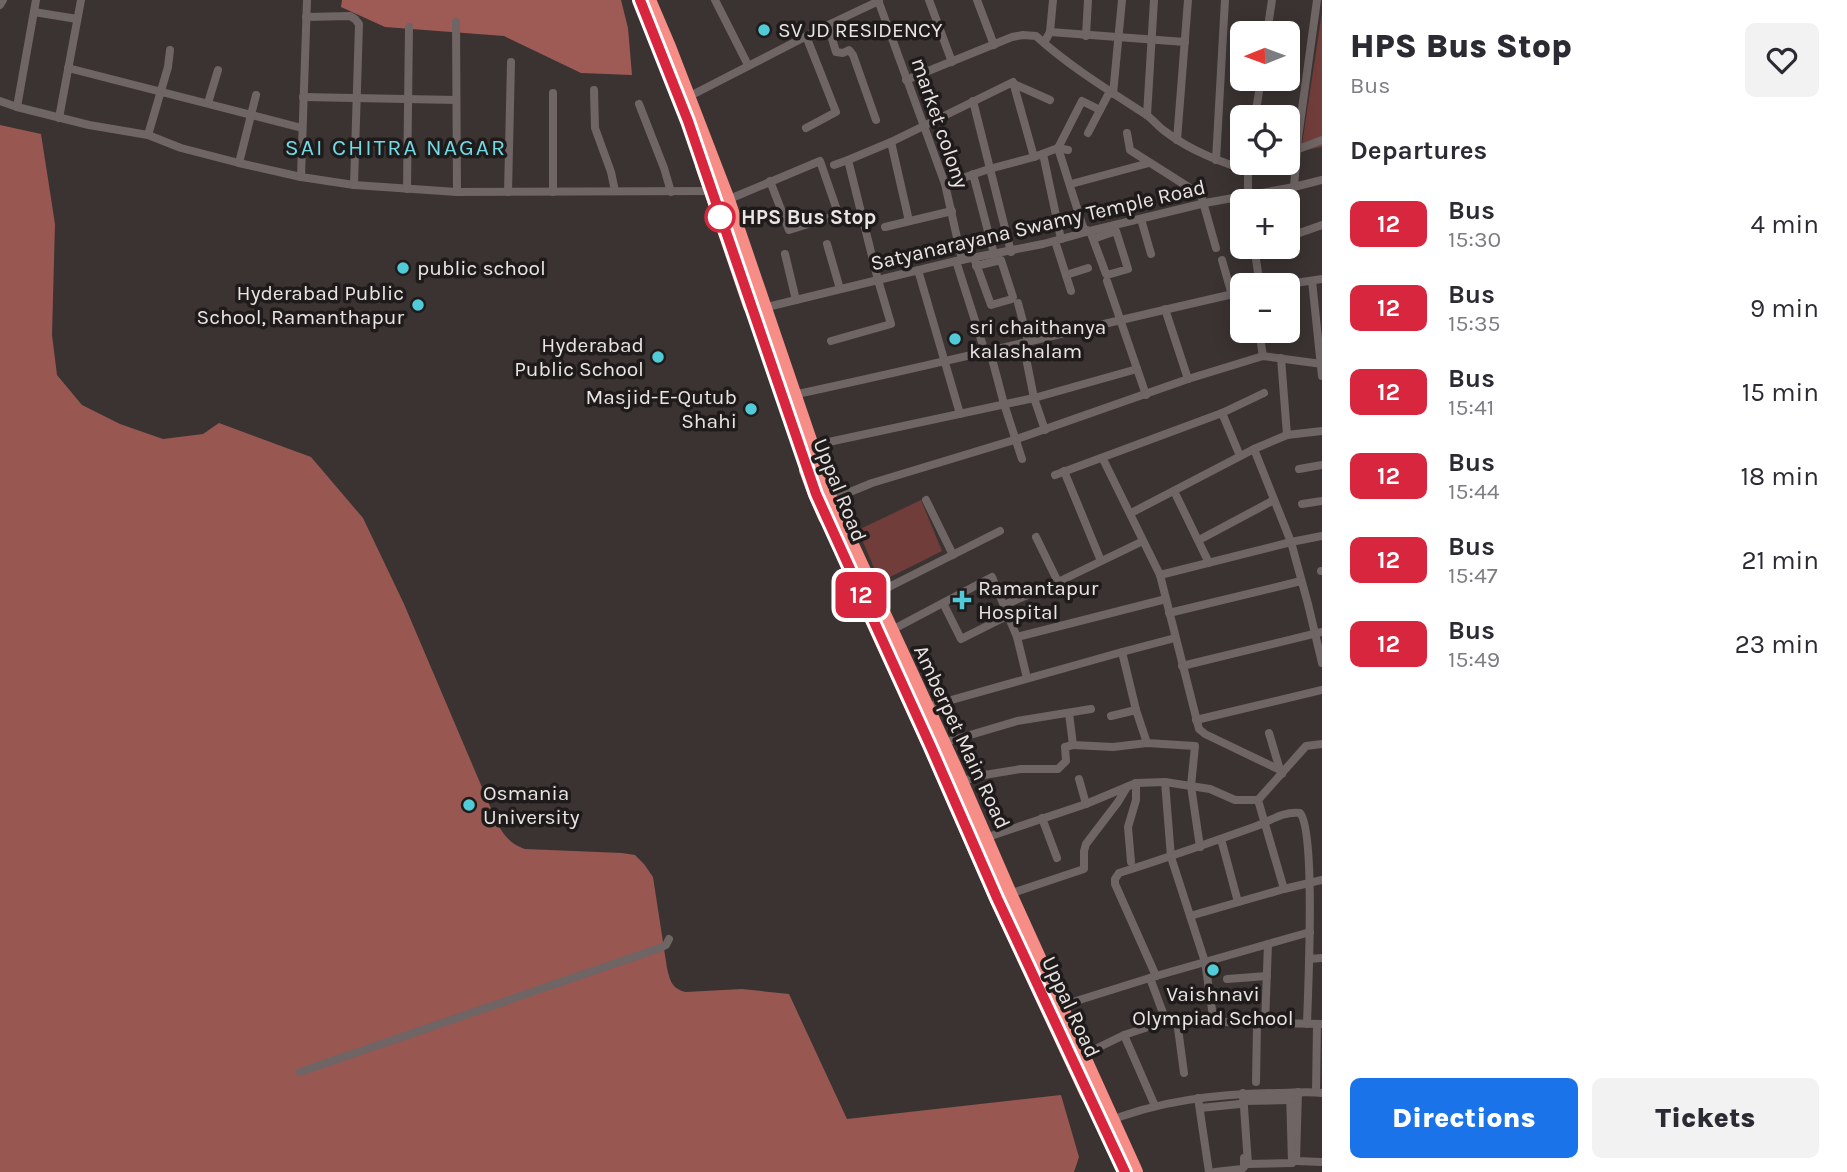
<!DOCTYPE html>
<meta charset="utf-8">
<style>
:root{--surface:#fff;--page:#f2f2f3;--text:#2b2b33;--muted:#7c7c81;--accent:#1a73e8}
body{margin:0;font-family:Karla,sans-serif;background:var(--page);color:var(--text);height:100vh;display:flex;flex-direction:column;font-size:26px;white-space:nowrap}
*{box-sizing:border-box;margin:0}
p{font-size:23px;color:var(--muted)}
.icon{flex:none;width:38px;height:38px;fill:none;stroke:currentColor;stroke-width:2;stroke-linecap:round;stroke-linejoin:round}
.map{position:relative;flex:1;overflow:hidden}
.details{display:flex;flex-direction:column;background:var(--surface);width:525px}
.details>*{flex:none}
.badge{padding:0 14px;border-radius:10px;font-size:24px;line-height:46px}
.needle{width:46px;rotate:269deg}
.tools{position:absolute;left:1230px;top:21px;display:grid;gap:14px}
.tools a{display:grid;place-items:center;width:70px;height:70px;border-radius:10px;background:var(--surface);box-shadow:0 4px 18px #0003;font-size:35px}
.map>.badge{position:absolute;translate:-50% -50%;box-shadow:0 0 0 4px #fff}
h2{padding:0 28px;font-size:26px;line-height:63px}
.round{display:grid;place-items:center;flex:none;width:74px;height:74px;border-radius:10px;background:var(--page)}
.summary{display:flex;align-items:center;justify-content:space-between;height:119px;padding:0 28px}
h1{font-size:33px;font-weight:800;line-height:52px}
.primary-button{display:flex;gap:14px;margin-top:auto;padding:14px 28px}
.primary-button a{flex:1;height:80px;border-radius:10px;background:var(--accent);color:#fff;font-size:28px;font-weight:800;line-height:80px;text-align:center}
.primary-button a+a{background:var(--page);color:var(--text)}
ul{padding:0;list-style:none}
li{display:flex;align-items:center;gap:21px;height:84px;padding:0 28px}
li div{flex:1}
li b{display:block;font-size:26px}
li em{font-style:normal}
li .badge{min-width:77px;font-weight:700;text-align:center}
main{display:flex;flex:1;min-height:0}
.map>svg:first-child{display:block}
.green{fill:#713d3a}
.forest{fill:#995752}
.water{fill:#9e5b56}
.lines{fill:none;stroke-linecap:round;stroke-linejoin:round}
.street{stroke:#6e6564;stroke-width:8}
.highway{stroke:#f68d86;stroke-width:16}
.line-casing{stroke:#fff;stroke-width:16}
.line{stroke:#d7263d;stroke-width:10}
.poi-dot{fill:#52cbd8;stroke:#1f1b1b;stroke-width:2.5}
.stop-dot{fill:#fff;stroke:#d7263d;stroke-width:3.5}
.labels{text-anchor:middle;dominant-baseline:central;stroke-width:7;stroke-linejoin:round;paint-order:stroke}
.poi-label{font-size:21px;fill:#eae5e4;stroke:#1f1b1b;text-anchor:start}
.street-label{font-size:21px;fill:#eae5e4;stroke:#1f1b1b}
.stop-label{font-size:21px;font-weight:bold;fill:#eae5e4;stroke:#1f1b1b;text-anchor:start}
.neighbourhood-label{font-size:23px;letter-spacing:2px;fill:#71dce8;stroke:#1f1b1b}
</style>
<main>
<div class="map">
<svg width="1322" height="1172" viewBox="0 0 1322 1172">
<rect width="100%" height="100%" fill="#3a3332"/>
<g class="green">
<polygon points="1322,12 1322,147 1301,151"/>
<polygon points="921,500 942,551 880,582 858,530"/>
</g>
<path class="forest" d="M0,125L41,134L55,224L52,335L57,375L82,405L120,424L163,439L203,434L219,423L311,457L363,518L404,604L498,825C506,838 511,844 525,849L622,853L635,855L644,864L653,877L667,968C670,981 672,989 686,992L742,989L789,994L847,1119L1061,1095L1079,1157L1074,1172H0Z"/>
<polygon class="water" points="342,0 621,0 628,28 632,75 581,73 504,36 385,27 341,7"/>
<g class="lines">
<g class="street">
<polyline points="715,0 748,65"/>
<polyline points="878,0 945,184 962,260"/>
<polyline points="929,0 952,62"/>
<polyline points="977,0 994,45"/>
<polyline points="0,5 3,0"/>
<polyline points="34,12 77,19"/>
<polyline points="306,17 350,16 355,19 359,24 354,185"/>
<polyline points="456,22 457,192"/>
<polyline points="828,25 836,52 843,53 849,50 853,55 876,120"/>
<polyline points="1050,32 1185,42"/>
<polyline points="1267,33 1272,0"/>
<polyline points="1086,36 1088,0"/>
<polyline points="1044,43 1050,32 1053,0"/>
<polyline points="68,68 302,128"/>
<path d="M906,80L1012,37L1023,35L1036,36C1069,66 1108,90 1145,114C1153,119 1158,127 1166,132C1191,151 1219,161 1248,171V201"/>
<polyline points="1014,84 1050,100"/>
<polyline points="594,90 595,128 611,172 615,191"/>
<polyline points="1113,94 1122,0"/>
<polyline points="303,97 456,100"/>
<polyline points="688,97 828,25 879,1"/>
<polyline points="0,101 17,107 89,125 148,135 181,148 239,163 301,177 354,185 457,192 714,191"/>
<polyline points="973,101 1011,252"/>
<polyline points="208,103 218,70"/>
<polyline points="639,104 664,168 671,192"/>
<polyline points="17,107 36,0"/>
<polyline points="1147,115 1154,0"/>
<polyline points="1255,117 1261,79"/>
<polyline points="59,118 81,0"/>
<polyline points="806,128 836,112 806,36"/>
<polyline points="1088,133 1110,91"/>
<polyline points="1127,133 1130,150 1201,195 1216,248"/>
<polyline points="148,135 168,67 170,50"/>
<polyline points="1177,140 1188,0"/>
<polyline points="891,142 909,221"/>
<polyline points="1068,150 1058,148 1082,101 1100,110"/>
<polyline points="1296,150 1322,140"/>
<polyline points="1043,154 1061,239"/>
<polyline points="1216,160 1225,0"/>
<polyline points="239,163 256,95"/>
<polyline points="834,165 848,160"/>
<polyline points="973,174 994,254"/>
<polyline points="301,177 307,0"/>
<polyline points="945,184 989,169 1034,157 1058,148 1082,224 1084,229 1090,231 1106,274 1107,275 1128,269 1116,231 1093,239"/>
<polyline points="1071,184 1149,163"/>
<polyline points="1294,187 1298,138 1317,0"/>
<polyline points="407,189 409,27"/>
<polyline points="508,192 511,62"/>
<polyline points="553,192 553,93"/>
<polyline points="727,200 820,161 838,213 828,218 789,230 770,181"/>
<polyline points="1141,219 1151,254"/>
<polyline points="885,227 952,211"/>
<polyline points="1288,237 1322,225"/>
<polyline points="1055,241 1071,291"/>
<polyline points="827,244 840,289"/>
<polyline points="1254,247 1260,285"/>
<polyline points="785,254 796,300"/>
<polyline points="974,258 991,305 1012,299 1013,297 1001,260 976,266"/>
<polyline points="1222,260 1232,295"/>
<polyline points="956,261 985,352"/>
<polyline points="918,270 960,414"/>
<polyline points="1066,275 1088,268"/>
<polyline points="1107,281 1146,395"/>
<polyline points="1312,281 1322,376"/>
<polyline points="1282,285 1322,279"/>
<polyline points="1237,294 1242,323"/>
<polyline points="1018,303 1028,341"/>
<polyline points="763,308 956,261 1043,244 1090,231 1205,203 1294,187 1322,180"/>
<polyline points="1165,309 1188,379"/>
<polyline points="1244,331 1246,338"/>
<polyline points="1259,331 1263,356"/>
<polyline points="831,341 891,324 878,280 848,160 891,142 1013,82 1034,157"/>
<polyline points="1023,343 1034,398 1045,430"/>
<polyline points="990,351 1004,404 1022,459"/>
<polyline points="1281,358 1287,435"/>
<path d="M793,395C944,363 1092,326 1242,292"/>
<polyline points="1222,413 1240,456"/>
<polyline points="810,446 1034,398 1137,369"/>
<polyline points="1254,449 1291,542 1308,604 1322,663"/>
<polyline points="1103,459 1160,575 1199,729 1205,734 1280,770 1282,774"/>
<polyline points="1299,469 1322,465"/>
<polyline points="1064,471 1101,561"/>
<polyline points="1055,475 1222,413 1264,393"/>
<polyline points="1174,491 1209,563"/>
<polyline points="926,500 953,555"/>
<polyline points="828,501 872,483 1017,439 1188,379 1263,356 1322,364"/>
<polyline points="1302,504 1322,501"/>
<polyline points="1131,513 1254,449 1287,435 1322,431"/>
<polyline points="1036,537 1058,582"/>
<polyline points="1199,540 1274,500"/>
<polyline points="1321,571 1322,571"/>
<polyline points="1160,575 1291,542 1322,536"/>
<polyline points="873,595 1000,531"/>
<polyline points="943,603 961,639 1009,615"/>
<polyline points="1004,605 1058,582 1143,541"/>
<polyline points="1169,613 1301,581"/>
<polyline points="890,631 992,577 1017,637 1027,678"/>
<polyline points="1017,637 1166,599"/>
<polyline points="1122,652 1175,638"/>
<polyline points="1182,666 1322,632"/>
<polyline points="923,708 1122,652 1136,710 1147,743"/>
<polyline points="1069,713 1073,745 1113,747 1147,743 1195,746 1191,786 1200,847"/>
<polyline points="1111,716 1136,710"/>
<polyline points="1196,720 1322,690"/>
<polyline points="1269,733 1280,770"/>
<polyline points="943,743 1017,721 1091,709"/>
<polyline points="1079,779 1086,804"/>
<polyline points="961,782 978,776 1021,769 1058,769 1066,761 1065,747 1073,745"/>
<polyline points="1165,782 1171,857 1205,962 1214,1023"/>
<polyline points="1258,800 1284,889"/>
<polyline points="1042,818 1057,858"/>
<polyline points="985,838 1086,804 1136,783 1165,782 1210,789 1235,800 1258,800 1306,746 1322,744"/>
<polyline points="1221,839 1238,902"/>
<polyline points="1131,862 1128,827 1136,800 1136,783"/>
<polyline points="1009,894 1084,869 1084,851 1086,844 1118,802 1127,787"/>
<polyline points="1190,916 1284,889 1322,880"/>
<polyline points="1309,959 1322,958"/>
<path d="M1156,976L1115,884V879L1119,873C1164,859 1209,843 1254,827C1269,822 1282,811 1300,813C1316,832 1308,990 1307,1024"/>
<polyline points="1150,978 1166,1021"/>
<polyline points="1227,979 1267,976"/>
<polyline points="1060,1006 1156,976 1310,932"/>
<polyline points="1177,1021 1184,1073"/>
<polyline points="1265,1024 1268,944"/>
<polyline points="1124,1035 1155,1106"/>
<polyline points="1081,1056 1124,1035 1166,1021 1322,1024"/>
<polyline points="300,1072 660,948 666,945 669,939"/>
<polyline points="1256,1082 1257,1024"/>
<polyline points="1298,1092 1296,1161 1322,1162"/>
<polyline points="1316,1092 1317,1024"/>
<polyline points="1243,1093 1248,1164 1292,1163 1290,1093"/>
<polyline points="1198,1098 1209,1172"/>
<polyline points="1243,1101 1290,1100"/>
<polyline points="1200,1108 1240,1104"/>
<path d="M1102,1124C1157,1100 1219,1094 1278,1093C1293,1093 1308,1091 1322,1093"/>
<polyline points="1215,1172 1242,1169 1244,1167 1244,1158"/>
</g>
<g class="highway">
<polyline points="648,0 668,47 727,200 827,493 956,772 1009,894 1135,1172"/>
<polyline points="703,165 751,306"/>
<polyline points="807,470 816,494 826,517"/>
<polyline points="873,620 931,747 997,898 1088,1094"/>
</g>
</g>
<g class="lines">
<g class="line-casing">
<polyline id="line" points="640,0 688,121 816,494 931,747 997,898 1125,1172"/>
</g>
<use href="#line" class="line"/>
</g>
<g class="poi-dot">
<circle cx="764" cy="30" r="7"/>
<circle cx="403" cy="268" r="7"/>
<circle cx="418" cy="305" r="7"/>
<circle cx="955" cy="339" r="7"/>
<circle cx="658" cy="357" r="7"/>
<circle cx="751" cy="409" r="7"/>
<path d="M958.5 589.5h7v7h7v7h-7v7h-7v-7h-7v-7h7z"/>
<circle cx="469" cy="805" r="7"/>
<circle cx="1213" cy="970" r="7"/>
</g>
<circle class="stop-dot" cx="720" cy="217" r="14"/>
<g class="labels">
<g class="poi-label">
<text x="778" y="30">SV JD RESIDENCY</text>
<text x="417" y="268">public school</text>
<text x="404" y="293" text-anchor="end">Hyderabad Public<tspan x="404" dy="24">School, Ramanthapur</tspan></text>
<text x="969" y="327">sri chaithanya<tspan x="969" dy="24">kalashalam</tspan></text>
<text x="644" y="345" text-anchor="end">Hyderabad<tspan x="644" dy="24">Public School</tspan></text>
<text x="737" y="397" text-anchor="end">Masjid-E-Qutub<tspan x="737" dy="24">Shahi</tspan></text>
<text x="978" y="588">Ramantapur<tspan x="978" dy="24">Hospital</tspan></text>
<text x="483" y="793">Osmania<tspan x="483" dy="24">University</tspan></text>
<text x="1213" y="994" text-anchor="middle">Vaishnavi<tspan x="1213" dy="24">Olympiad School</tspan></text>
</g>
<g class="street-label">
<text transform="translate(940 123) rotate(71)">market colony</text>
<text transform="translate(1038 225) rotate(-13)">Satyanarayana Swamy Temple Road</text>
<text transform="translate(840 490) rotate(68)">Uppal Road</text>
<text transform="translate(962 737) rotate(65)">Amberpet Main Road</text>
<text transform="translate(1071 1007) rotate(65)">Uppal Road</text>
</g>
<g class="stop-label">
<text x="741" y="217">HPS Bus Stop</text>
</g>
<g class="neighbourhood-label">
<text x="396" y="147">SAI CHITRA NAGAR</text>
</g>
</g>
</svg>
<div class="tools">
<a><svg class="needle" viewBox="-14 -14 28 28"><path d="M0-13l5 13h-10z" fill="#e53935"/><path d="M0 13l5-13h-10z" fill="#7c7c81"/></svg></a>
<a><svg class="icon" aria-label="locate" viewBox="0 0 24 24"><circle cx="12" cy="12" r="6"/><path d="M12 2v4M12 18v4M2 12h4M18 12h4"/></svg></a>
<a>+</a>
<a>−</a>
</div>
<b class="badge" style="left:861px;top:595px;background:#d7263d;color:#fff">12</b>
</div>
<section class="details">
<div class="summary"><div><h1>HPS Bus Stop</h1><p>Bus</p></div><a class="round"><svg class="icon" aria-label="heart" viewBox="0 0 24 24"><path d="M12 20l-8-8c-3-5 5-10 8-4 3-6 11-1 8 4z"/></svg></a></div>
<h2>Departures</h2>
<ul>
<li><span class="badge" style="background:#d7263d;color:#fff">12</span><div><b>Bus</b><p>15:30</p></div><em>4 min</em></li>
<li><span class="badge" style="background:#d7263d;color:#fff">12</span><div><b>Bus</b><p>15:35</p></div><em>9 min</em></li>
<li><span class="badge" style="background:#d7263d;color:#fff">12</span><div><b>Bus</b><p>15:41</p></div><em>15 min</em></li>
<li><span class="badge" style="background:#d7263d;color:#fff">12</span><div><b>Bus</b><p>15:44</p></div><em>18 min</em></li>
<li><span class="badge" style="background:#d7263d;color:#fff">12</span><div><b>Bus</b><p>15:47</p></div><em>21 min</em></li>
<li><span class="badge" style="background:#d7263d;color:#fff">12</span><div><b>Bus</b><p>15:49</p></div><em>23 min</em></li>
</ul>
<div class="primary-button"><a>Directions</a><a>Tickets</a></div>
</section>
</main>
